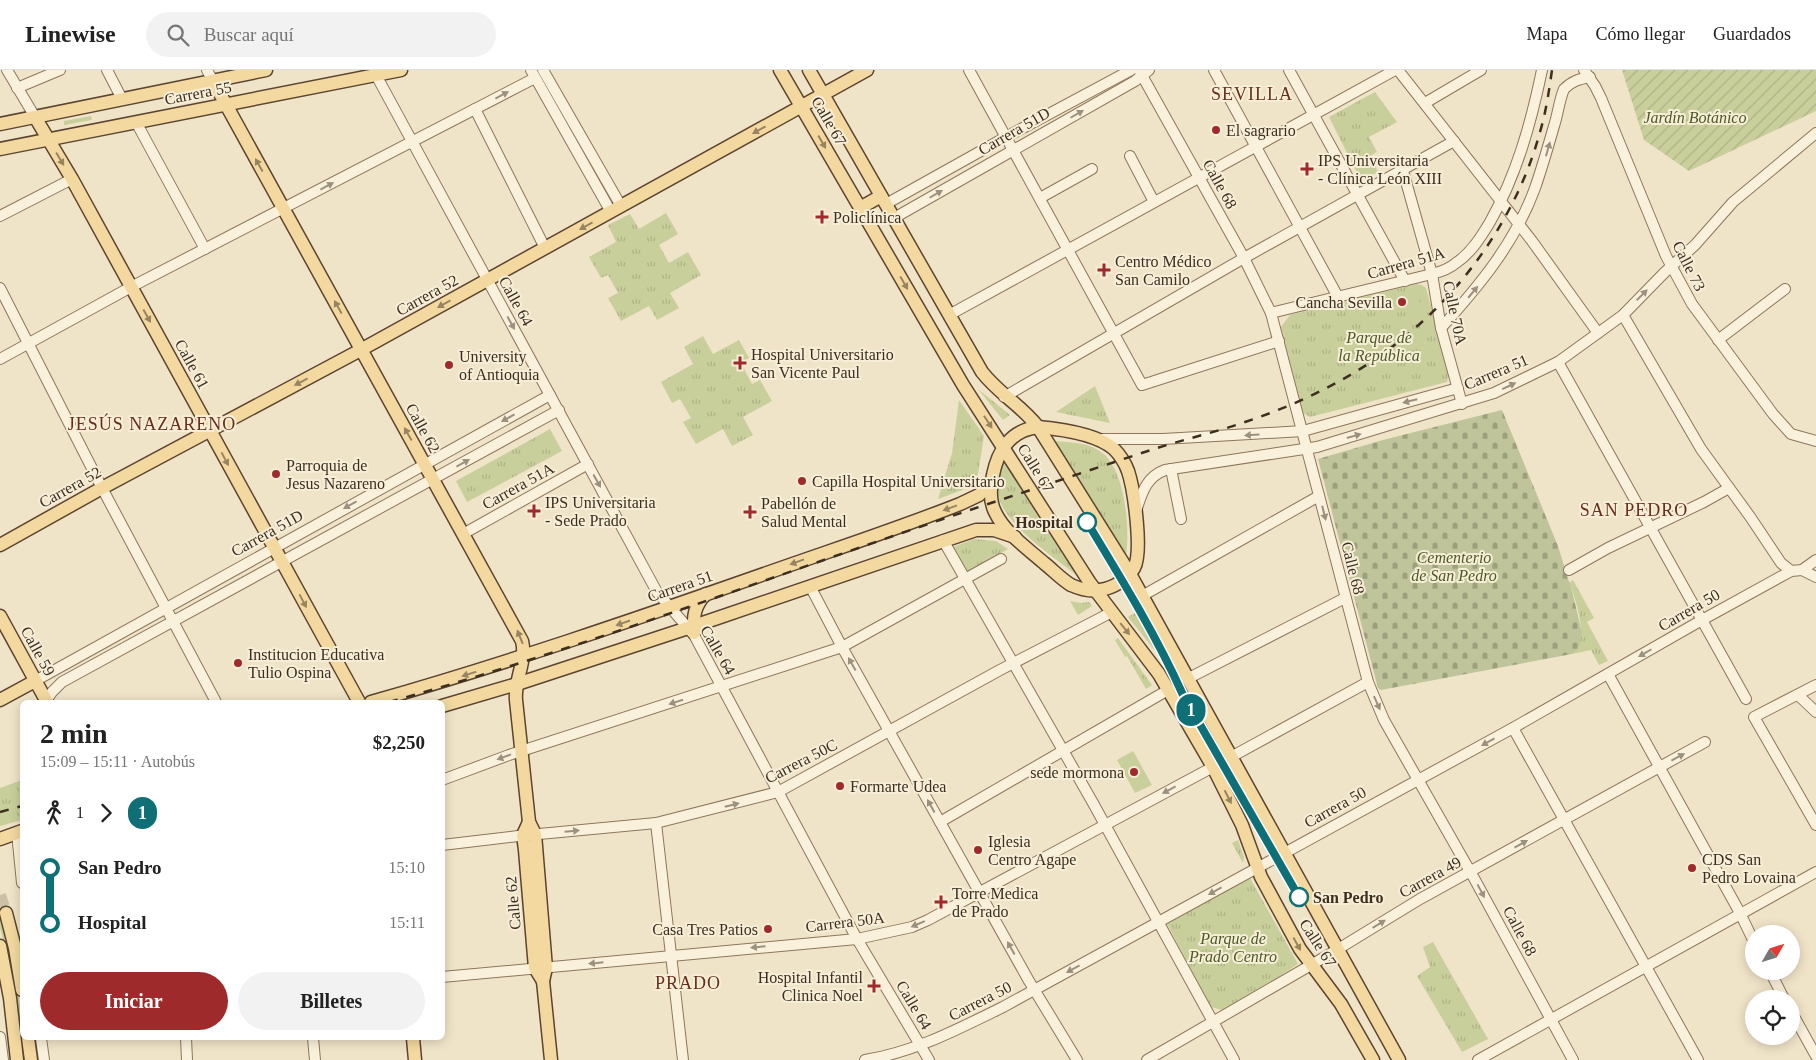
<!DOCTYPE html>
<html lang="es">
<meta charset="utf-8">
<style>
:root{--surface:#fff;--page:#f2f2f2;--text:#222;--muted:#767676;--line:#e0e0e0;--accent:#9e2a2b}
body{margin:0;font-family:Georgia,serif;background:var(--page);color:var(--text);height:100vh;display:flex;flex-direction:column;font-size:19px;white-space:nowrap}
*{box-sizing:border-box;margin:0}
p{font-size:16px;color:var(--muted)}
.icon{flex:none;width:28px;height:28px;fill:none;stroke:currentColor;stroke-width:2;stroke-linecap:round;stroke-linejoin:round}
.map{position:relative;flex:1;overflow:hidden}
.panel{position:absolute;left:20px;top:630px;width:425px;height:340px;display:flex;flex-direction:column;background:var(--surface);border-radius:8px;box-shadow:0 2px 12px #0003}
.panel>*{flex:none}
.badge{padding:0 10px;border-radius:16px;font-size:18px;line-height:32px}
.needle{width:32px;rotate:51deg}
.fabs{position:absolute;left:1745px;top:855px;display:grid;gap:10px}
.fabs a{display:grid;place-items:center;width:55px;height:55px;border-radius:50%;background:var(--surface);box-shadow:0 2px 12px #0003;font-size:25px}
.map>.badge{position:absolute;translate:-50% -50%;box-shadow:0 0 0 2px #fff}
.legs{display:flex;align-items:center;gap:8px;height:55px;padding:0 20px;font-size:16px}
.legs p{margin-inline-start:auto}
.summary{display:flex;align-items:center;justify-content:space-between;height:85px;padding:0 20px}
h1{font-size:28px;font-weight:600;line-height:38px}
.cta{display:flex;gap:10px;margin-top:auto;padding:10px 20px}
.cta a{flex:1;height:58px;border-radius:30px;background:var(--accent);color:#fff;font-size:20px;font-weight:600;line-height:58px;text-align:center}
.cta a+a{background:var(--page);color:var(--text)}
ul{padding:0 20px;list-style:none}
li{display:flex;align-items:center;gap:18px;height:55px;font-size:19px}
li i{display:grid;place-items:center;width:8px;height:100%;margin:0 6px;background:currentColor}
li i::after{content:'';width:12px;height:12px;margin:-6px;border:4px solid;border-radius:50%;background:var(--surface)}
li p{margin-inline-start:auto}
li:first-child i{background:linear-gradient(#0000 50%,currentColor 0)}
li:last-child i{background:linear-gradient(currentColor 50%,#0000 0)}
header{display:flex;align-items:center;gap:30px;box-sizing:border-box;height:70px;padding:0 25px;background:var(--surface);border-bottom:1px solid var(--line)}
header strong{font-size:24px}
nav{display:flex;gap:28px;margin-inline-start:auto;font-size:18px}
.search{width:350px;height:45px;background:var(--page);display:flex;align-items:center;gap:12px;box-sizing:border-box;padding:0 18px;border-radius:28px;color:var(--muted);font-size:19px}
.map>svg:first-child{display:block}
.grass{fill:url(#grass-tufts)}
.cemetery{fill:url(#cemetery-stones)}
.garden{fill:url(#garden-furrows)}
.pitch{fill:#c9cf9b}
.lines{fill:none;stroke-linecap:round;stroke-linejoin:round}
.major-tunnel{stroke:#ccc0a6;stroke-width:12;stroke-dasharray:12 6;stroke-linecap:butt}
.minor-casing{stroke:#8d765c;stroke-width:12}
.major-casing{stroke:#5b4430;stroke-width:15}
.minor{stroke:#faf1dc;stroke-width:10}
.major{stroke:#f3d9a0;stroke-width:12}
.rail{stroke:#3d2e20;stroke-width:2.5;stroke-dasharray:9 9;stroke-linecap:butt}
.oneway{fill:#9c907e}
.oneway2{fill:#988460}
.line-1-casing{stroke:#fff;stroke-width:11}
.line-1{stroke:#0e6f76;stroke-width:8}
.poi-dot{fill:#9e2a2b;stroke:#f7eed8;stroke-width:2}
.stop-1-dot{fill:#fff;stroke:#0e6f76;stroke-width:2.5}
.labels{text-anchor:middle;dominant-baseline:central;stroke-width:4;stroke-linejoin:round;paint-order:stroke}
.street-label{font-size:16px;fill:#3d2e20;stroke:#f7eed8}
.park-label{font-size:16px;font-style:italic;fill:#4d5a26;stroke:#f7eed8}
.poi-label{font-size:16px;fill:#3d2e20;stroke:#f7eed8;text-anchor:start}
.stop-label{font-size:16px;font-weight:bold;fill:#3d2e20;stroke:#f7eed8;text-anchor:end}
.neighbourhood-label{font-size:18px;letter-spacing:1px;fill:#6b2e1e;stroke:#f7eed8}
</style>
<header>
<strong>Linewise</strong>
<div class="search"><svg class="icon" aria-label="search" viewBox="0 0 24 24"><circle cx="10" cy="10" r="6"/><path d="M15 15l6 6"/></svg>Buscar aquí</div>
<nav><a>Mapa</a><a>Cómo llegar</a><a>Guardados</a></nav>
</header>
<div class="map">
<svg width="1816" height="990" viewBox="0 0 1816 990">
<defs>
<pattern id="grass-tufts" width="24" height="20" patternUnits="userSpaceOnUse" patternTransform="scale(1.25)"><rect width="24" height="20" fill="#c9cf9b"/><path d="M3 7l-1-3M5 7V3M7 7l1-3M15 17l-1-3M17 17v-4M19 17l1-3" fill="none" stroke="#aeb285"/></pattern>
<pattern id="cemetery-stones" width="16" height="16" patternUnits="userSpaceOnUse" patternTransform="scale(1.25)"><rect width="16" height="16" fill="#bfc49a"/><path d="M2 7V4a2 2 0 0 1 4 0v3zM10 15v-3a2 2 0 0 1 4 0v3z" fill="#9ca07d"/></pattern>
<pattern id="garden-furrows" width="10" height="10" patternUnits="userSpaceOnUse" patternTransform="scale(1.25)"><rect width="10" height="10" fill="#c9cf9b"/><path d="M-1 1l2-2M0 10L10 0M9 11l2-2" fill="none" stroke="#aeb285"/></pattern>
</defs>
<rect width="100%" height="100%" fill="#f0e4c8"/>
<g class="grass">
<polygon points="1375,22 1397,52 1369,67 1377,82 1370,86 1378,102 1361,111 1329,47"/>
<polygon points="91,46 92,50 64,55 64,51"/>
<polygon points="666,143 678,164 659,175 669,193 688,182 701,205 670,223 679,238 657,250 649,236 621,251 608,228 618,223 608,205 601,208 589,187 616,172 608,155 630,144 639,159"/>
<polygon points="1416,214 1422,215 1426,218 1449,303 1447,312 1310,347 1303,343 1281,257 1290,245"/>
<polygon points="703,266 713,284 739,270 749,288 741,293 752,314 760,310 772,331 743,347 753,365 732,376 723,359 696,374 683,352 691,348 680,329 672,333 661,312 693,294 684,277"/>
<polygon points="1095,316 1110,353 1056,342"/>
<polygon points="978,319 1010,345 1003,350"/>
<polygon points="959,330 984,366 977,410 968,418 938,429 952,383"/>
<polygon points="550,359 562,381 467,432 456,411"/>
<path d="M1053,371C1068,372 1085,372 1098,380C1126,395 1130,460 1126,487Z"/>
<path d="M1006,389L1079,507C1055,488 1006,456 998,426C995,414 1001,400 1006,389Z"/>
<polygon points="974,469 996,471 1008,479 968,504 953,477"/>
<path d="M1573,510L1594,548L1587,552L1608,591L1599,595L1591,580L1572,584C1591,569 1575,532 1570,512Z"/>
<polygon points="1070,531 1081,533 1089,532 1092,536 1078,545"/>
<polygon points="1135,543 1168,597 1128,547"/>
<polygon points="1118,568 1152,615 1146,619 1127,586 1125,587 1115,570"/>
<polygon points="22,710 22,750 0,756 0,718"/>
<polygon points="1238,770 1244,787 1243,793 1232,773"/>
<polygon points="1250,808 1298,894 1226,941 1211,937 1167,854"/>
<polygon points="2,846 18,918 26,990 21,990 10,896 0,858 0,847"/>
<polygon points="1433,872 1488,969 1462,982 1417,906 1430,897 1423,877"/>
</g>
<path class="cemetery" d="M1502,340L1558,476L1569,512H1570L1582,563L1581,564C1582,572 1579,579 1572,584L1381,620L1378,618L1318,389L1383,370Z"/>
<polygon class="garden" points="1622,0 1816,0 1816,41 1689,101 1644,70"/>
<g class="pitch">
<polygon points="1416,220 1421,236 1388,245 1383,229"/>
<polygon points="1133,681 1152,715 1135,723 1117,690"/>
</g>
<g class="lines">
<polyline class="major-tunnel" points="0,825 6,843"/>
<g class="minor-casing">
<g id="minor">
<polyline points="7,0 35,47"/>
<polyline points="107,0 122,29"/>
<polyline points="207,0 213,11"/>
<polyline points="531,0 611,142"/>
<polyline points="543,0 621,136"/>
<polyline points="969,0 1142,315 1279,271"/>
<polyline points="1139,0 1244,188 1271,243 1368,612 1384,650 1475,810 1573,990"/>
<polyline points="1214,0 1338,227"/>
<polyline points="1289,0 1405,211"/>
<polyline points="1398,0 1532,171 1598,263"/>
<polyline points="1584,0 1595,16 1601,28 1666,186 1692,234 1773,344 1791,364 1816,371"/>
<polyline points="376,5 657,522 694,565 857,869 929,990"/>
<polyline points="17,18 60,0"/>
<polyline points="1425,33 1481,0"/>
<polyline points="475,39 545,178"/>
<polyline points="136,52 205,179"/>
<polyline points="1130,86 1154,132"/>
<polyline points="1403,101 1432,204 1441,258 1462,334"/>
<polyline points="1040,128 1092,99"/>
<polyline points="886,134 1006,67 1131,0"/>
<polyline points="0,146 72,109"/>
<polyline points="894,148 1135,11 1149,0"/>
<polyline points="0,218 102,418 216,632"/>
<path d="M1271,243L1432,204C1440,202 1449,199 1456,193C1471,183 1481,167 1490,152C1517,104 1531,53 1542,0"/>
<polyline points="949,245 1395,0"/>
<polyline points="1623,245 1701,379 1751,448 1781,493 1791,501"/>
<path d="M1441,258C1479,216 1515,173 1535,118C1542,98 1548,77 1554,56C1558,44 1559,31 1564,19C1572,11 1579,9 1590,7"/>
<polyline points="1718,270 1785,219"/>
<polyline points="0,289 131,217 535,8"/>
<polyline points="1558,292 1746,629"/>
<polyline points="1004,327 1244,188 1454,71"/>
<polyline points="1100,369 1163,369 1303,361 1458,318"/>
<polyline points="1171,399 1181,449"/>
<path d="M1136,441C1142,423 1146,407 1165,400L1317,377L1494,323L1558,292L1623,245L1665,202L1695,175L1733,132L1816,63"/>
<polyline points="463,464 588,394"/>
<polyline points="943,470 1093,733 1234,990"/>
<polyline points="1569,500 1608,478 1704,432 1729,418"/>
<polyline points="1802,500 1816,507"/>
<polyline points="810,516 842,577 1029,911 1077,990"/>
<polyline points="1142,526 1319,426"/>
<polyline points="1608,604 1740,843 1754,872"/>
<polyline points="1187,609 1345,528"/>
<polyline points="35,611 550,325"/>
<polyline points="1816,615 1754,647 1816,755"/>
<polyline points="1798,625 1816,642"/>
<polyline points="46,631 52,622 62,612 559,340"/>
<polyline points="1513,658 1698,990"/>
<polyline points="1231,687 1368,612"/>
<polyline points="442,710 509,685 842,577 1001,489"/>
<polyline points="940,752 1168,620"/>
<polyline points="656,753 683,990"/>
<polyline points="17,763 22,813"/>
<polyline points="442,775 518,766 656,753 778,722 1000,600 1112,542"/>
<polyline points="1770,901 1784,929"/>
<polyline points="442,907 857,869 912,857 928,850 1213,697"/>
<polyline points="1791,941 1816,986"/>
<polyline points="0,967 3,990"/>
<polyline points="41,968 44,990"/>
<polyline points="186,968 187,990"/>
<polyline points="313,968 315,990"/>
<path d="M865,990C915,982 958,959 1003,937L1513,658L1702,550L1791,501L1802,500L1816,490"/>
<polyline points="1147,990 1330,884 1420,829 1705,672"/>
<polyline points="1478,990 1816,802"/>
</g>
</g>
<g class="major-casing">
<g id="major">
<polyline points="780,0 963,315 1090,513 1159,604 1213,697 1242,755 1261,807 1300,879 1341,934 1373,990"/>
<path d="M809,0L982,302C999,324 1022,336 1038,357L1130,504L1399,990"/>
<path d="M213,11L522,571C527,591 514,610 516,630L529,752L535,764L546,898L543,911L551,990"/>
<polyline points="35,47 72,109 359,632"/>
<polyline points="0,54 266,0"/>
<polyline points="0,79 401,0"/>
<polyline points="860,138 881,126"/>
<path d="M1038,357C1060,359 1097,364 1114,379C1120,385 1125,393 1128,401C1134,419 1143,482 1134,498C1127,510 1113,518 1100,520C1090,522 1080,519 1071,515C1061,509 1053,500 1044,493C1027,478 1005,463 995,442C989,430 990,418 993,405C998,380 1011,360 1038,357Z"/>
<polyline points="0,475 102,418 355,283 867,0"/>
<polyline points="0,546 47,632"/>
<path d="M694,563C693,548 694,535 706,524"/>
<polyline points="0,630 35,611"/>
<path d="M371,632C505,594 636,549 767,503C832,480 897,459 960,434L979,425L991,413"/>
<polyline points="442,636 517,614 694,556 976,460 994,460 1015,467"/>
<polyline points="529,752 523,765 525,780 535,898 543,911"/>
<polyline points="0,769 22,761"/>
<polyline points="6,843 15,878 22,920"/>
<polyline points="0,876 10,928 17,990"/>
<polyline points="28,968 31,990"/>
<polyline points="413,968 415,990"/>
</g>
</g>
<use href="#minor" class="minor"/>
<use href="#major" class="major"/>
<g class="rail">
<path d="M389,632C591,576 788,500 988,434C1043,416 1099,397 1154,379C1185,369 1217,362 1248,351C1301,333 1353,308 1397,273C1464,221 1518,144 1540,62C1546,42 1549,21 1552,0"/>
<polyline points="0,742 22,736"/>
</g>
</g>
<defs><path id="oneway-solid" d="M-6-.8H1V-3.2L6.5 0L1 3.2V.8H-6Z" transform="scale(1.25)"/></defs>
<g class="oneway">
<use href="#oneway-solid" transform="translate(502 25) rotate(-28)"/>
<use href="#oneway-solid" transform="translate(1077 44) rotate(-30)"/>
<use href="#oneway-solid" transform="translate(1548 79) rotate(-74)"/>
<use href="#oneway-solid" transform="translate(327 116) rotate(-28)"/>
<use href="#oneway-solid" transform="translate(936 124) rotate(-30)"/>
<use href="#oneway-solid" transform="translate(1473 222) rotate(-50)"/>
<use href="#oneway-solid" transform="translate(1642 225) rotate(-45)"/>
<use href="#oneway-solid" transform="translate(511 253) rotate(61)"/>
<use href="#oneway-solid" transform="translate(1509 316) rotate(-25)"/>
<use href="#oneway-solid" transform="translate(1410 331) rotate(166)"/>
<use href="#oneway-solid" transform="translate(508 348) rotate(151)"/>
<use href="#oneway-solid" transform="translate(1252 365) rotate(177)"/>
<use href="#oneway-solid" transform="translate(1354 366) rotate(-16)"/>
<use href="#oneway-solid" transform="translate(463 393) rotate(-29)"/>
<use href="#oneway-solid" transform="translate(597 411) rotate(61)"/>
<use href="#oneway-solid" transform="translate(350 435) rotate(151)"/>
<use href="#oneway-solid" transform="translate(1324 443) rotate(76)"/>
<use href="#oneway-solid" transform="translate(1645 583) rotate(150)"/>
<use href="#oneway-solid" transform="translate(852 594) rotate(-119)"/>
<use href="#oneway-solid" transform="translate(676 632) rotate(162)"/>
<use href="#oneway-solid" transform="translate(1377 633) rotate(66)"/>
<use href="#oneway-solid" transform="translate(1488 672) rotate(151)"/>
<use href="#oneway-solid" transform="translate(504 687) rotate(160)"/>
<use href="#oneway-solid" transform="translate(1678 687) rotate(-28)"/>
<use href="#oneway-solid" transform="translate(1169 720) rotate(152)"/>
<use href="#oneway-solid" transform="translate(732 735) rotate(-14)"/>
<use href="#oneway-solid" transform="translate(931 736) rotate(-119)"/>
<use href="#oneway-solid" transform="translate(572 761) rotate(-5)"/>
<use href="#oneway-solid" transform="translate(1521 774) rotate(-29)"/>
<use href="#oneway-solid" transform="translate(1215 821) rotate(151)"/>
<use href="#oneway-solid" transform="translate(1481 821) rotate(62)"/>
<use href="#oneway-solid" transform="translate(918 854) rotate(157)"/>
<use href="#oneway-solid" transform="translate(1379 854) rotate(-31)"/>
<use href="#oneway-solid" transform="translate(758 877) rotate(174)"/>
<use href="#oneway-solid" transform="translate(1011 878) rotate(-119)"/>
<use href="#oneway-solid" transform="translate(596 893) rotate(174)"/>
<use href="#oneway-solid" transform="translate(1073 899) rotate(151)"/>
</g>
<g class="oneway2">
<use href="#oneway-solid" transform="translate(759 60) rotate(151)"/>
<use href="#oneway-solid" transform="translate(822 72) rotate(60)"/>
<use href="#oneway-solid" transform="translate(60 89) rotate(59)"/>
<use href="#oneway-solid" transform="translate(259 95) rotate(-119)"/>
<use href="#oneway-solid" transform="translate(586 156) rotate(151)"/>
<use href="#oneway-solid" transform="translate(904 213) rotate(60)"/>
<use href="#oneway-solid" transform="translate(444 234) rotate(151)"/>
<use href="#oneway-solid" transform="translate(338 237) rotate(-119)"/>
<use href="#oneway-solid" transform="translate(147 246) rotate(61)"/>
<use href="#oneway-solid" transform="translate(301 312) rotate(152)"/>
<use href="#oneway-solid" transform="translate(988 352) rotate(57)"/>
<use href="#oneway-solid" transform="translate(408 364) rotate(-119)"/>
<use href="#oneway-solid" transform="translate(225 389) rotate(62)"/>
<use href="#oneway-solid" transform="translate(950 438) rotate(160)"/>
<use href="#oneway-solid" transform="translate(797 492) rotate(160)"/>
<use href="#oneway-solid" transform="translate(303 531) rotate(62)"/>
<use href="#oneway-solid" transform="translate(623 553) rotate(161)"/>
<use href="#oneway-solid" transform="translate(1125 559) rotate(51)"/>
<use href="#oneway-solid" transform="translate(520 567) rotate(-112)"/>
<use href="#oneway-solid" transform="translate(469 604) rotate(163)"/>
<use href="#oneway-solid" transform="translate(1228 727) rotate(63)"/>
<use href="#oneway-solid" transform="translate(1297 874) rotate(61)"/>
</g>
<g class="lines">
<g class="line-1-casing">
<path id="line-1" d="M1087,452C1121,508 1156,565 1183,625L1299,827"/>
</g>
<use href="#line-1" class="line-1"/>
</g>
<g class="poi-dot">
<circle cx="1216" cy="60" r="5"/>
<path d="M1304.5 91.5h5v5h5v5h-5v5h-5v-5h-5v-5h5z"/>
<path d="M819.5 139.5h5v5h5v5h-5v5h-5v-5h-5v-5h5z"/>
<path d="M1101.5 192.5h5v5h5v5h-5v5h-5v-5h-5v-5h5z"/>
<circle cx="1402" cy="232" r="5"/>
<path d="M737.5 285.5h5v5h5v5h-5v5h-5v-5h-5v-5h5z"/>
<circle cx="449" cy="295" r="5"/>
<circle cx="276" cy="404" r="5"/>
<circle cx="802" cy="411" r="5"/>
<path d="M531.5 433.5h5v5h5v5h-5v5h-5v-5h-5v-5h5z"/>
<path d="M747.5 434.5h5v5h5v5h-5v5h-5v-5h-5v-5h5z"/>
<circle cx="238" cy="593" r="5"/>
<circle cx="1134" cy="702" r="5"/>
<circle cx="840" cy="716" r="5"/>
<circle cx="978" cy="780" r="5"/>
<circle cx="1692" cy="798" r="5"/>
<path d="M938.5 824.5h5v5h5v5h-5v5h-5v-5h-5v-5h5z"/>
<circle cx="768" cy="859" r="5"/>
<path d="M871.5 908.5h5v5h5v5h-5v5h-5v-5h-5v-5h5z"/>
</g>
<g class="stop-1-dot">
<circle cx="1087" cy="452" r="9"/>
<circle cx="1299" cy="827" r="9"/>
</g>
<g class="labels">
<g class="street-label">
<text transform="translate(198 23) rotate(-11)">Carrera 55</text>
<text transform="translate(829 51) rotate(60)">Calle 67</text>
<text transform="translate(1014 61) rotate(-30)">Carrera 51D</text>
<text transform="translate(1220 114) rotate(61)">Calle 68</text>
<text transform="translate(1406 193) rotate(-16)">Carrera 51A</text>
<text transform="translate(1689 196) rotate(63)">Calle 73</text>
<text transform="translate(427 225) rotate(-29)">Carrera 52</text>
<text transform="translate(516 231) rotate(61)">Calle 64</text>
<text transform="translate(1455 243) rotate(78)">Calle 70A</text>
<text transform="translate(192 294) rotate(61)">Calle 61</text>
<text transform="translate(1496 302) rotate(-23)">Carrera 51</text>
<text transform="translate(423 358) rotate(61)">Calle 62</text>
<text transform="translate(1036 398) rotate(58)">Calle 67</text>
<text transform="translate(518 416) rotate(-29)">Carrera 51A</text>
<text transform="translate(70 417) rotate(-29)">Carrera 52</text>
<text transform="translate(267 463) rotate(-29)">Carrera 51D</text>
<text transform="translate(1353 498) rotate(76)">Calle 68</text>
<text transform="translate(680 516) rotate(-19)">Carrera 51</text>
<text transform="translate(1689 540) rotate(-30)">Carrera 50</text>
<text transform="translate(718 580) rotate(60)">Calle 64</text>
<text transform="translate(38 581) rotate(61)">Calle 59</text>
<text transform="translate(801 691) rotate(-27)">Carrera 50C</text>
<text transform="translate(1335 737) rotate(-29)">Carrera 50</text>
<text transform="translate(1430 807) rotate(-29)">Carrera 49</text>
<text transform="translate(513 833) rotate(-95)">Calle 62</text>
<text transform="translate(845 852) rotate(-7)">Carrera 50A</text>
<text transform="translate(1520 861) rotate(62)">Calle 68</text>
<text transform="translate(1318 873) rotate(57)">Calle 67</text>
<text transform="translate(980 931) rotate(-27)">Carrera 50</text>
<text transform="translate(914 935) rotate(59)">Calle 64</text>
</g>
<g class="park-label">
<text x="1695" y="47">Jardín Botánico</text>
<text x="1379" y="267">Parque de<tspan x="1379" dy="18">la República</tspan></text>
<text x="1454" y="487">Cementerio<tspan x="1454" dy="18">de San Pedro</tspan></text>
<text x="1233" y="868">Parque de<tspan x="1233" dy="18">Prado Centro</tspan></text>
</g>
<g class="poi-label">
<text x="1226" y="60">El sagrario</text>
<text x="1318" y="90">IPS Universitaria<tspan x="1318" dy="18">- Clínica León XIII</tspan></text>
<text x="833" y="147">Policlínica</text>
<text x="1115" y="191">Centro Médico<tspan x="1115" dy="18">San Camilo</tspan></text>
<text x="1392" y="232" text-anchor="end">Cancha Sevilla</text>
<text x="751" y="284">Hospital Universitario<tspan x="751" dy="18">San Vicente Paul</tspan></text>
<text x="459" y="286">University<tspan x="459" dy="18">of Antioquia</tspan></text>
<text x="286" y="395">Parroquia de<tspan x="286" dy="18">Jesus Nazareno</tspan></text>
<text x="812" y="411">Capilla Hospital Universitario</text>
<text x="545" y="432">IPS Universitaria<tspan x="545" dy="18">- Sede Prado</tspan></text>
<text x="761" y="433">Pabellón de<tspan x="761" dy="18">Salud Mental</tspan></text>
<text x="248" y="584">Institucion Educativa<tspan x="248" dy="18">Tulio Ospina</tspan></text>
<text x="1124" y="702" text-anchor="end">sede mormona</text>
<text x="850" y="716">Formarte Udea</text>
<text x="988" y="771">Iglesia<tspan x="988" dy="18">Centro Agape</tspan></text>
<text x="1702" y="789">CDS San<tspan x="1702" dy="18">Pedro Lovaina</tspan></text>
<text x="952" y="823">Torre Medica<tspan x="952" dy="18">de Prado</tspan></text>
<text x="758" y="859" text-anchor="end">Casa Tres Patios</text>
<text x="863" y="907" text-anchor="end">Hospital Infantil<tspan x="863" dy="18">Clinica Noel</tspan></text>
</g>
<g class="stop-label">
<text x="1073" y="452">Hospital</text>
<text x="1313" y="827" text-anchor="start">San Pedro</text>
</g>
<g class="neighbourhood-label">
<text x="1252" y="24">SEVILLA</text>
<text x="152" y="354">JESÚS NAZARENO</text>
<text x="1634" y="440">SAN PEDRO</text>
<text x="688" y="913">PRADO</text>
</g>
</g>
</svg>
<div class="fabs">
<a><svg class="needle" viewBox="-14 -14 28 28"><path d="M0-13l5 13h-10z" fill="#e53935"/><path d="M0 13l5-13h-10z" fill="#767676"/></svg></a>
<a><svg class="icon" aria-label="locate" viewBox="0 0 24 24"><circle cx="12" cy="12" r="6"/><path d="M12 2v4M12 18v4M2 12h4M18 12h4"/></svg></a>
</div>
<b class="badge" style="left:1191px;top:640px;background:#0e6f76;color:#fff">1</b>
<section class="panel">
<div class="summary"><div><h1>2 min</h1><p>15:09 – 15:11 · Autobús</p></div><b>$2,250</b></div>
<div class="legs"><svg class="icon" aria-label="walk" viewBox="0 0 24 24"><circle cx="13" cy="4" r="2"/><path d="M13 8l-2 6 4 7M11 14l-3 7M7 12l3-4h3l4 4"/></svg>1<svg class="icon" aria-label="forward" viewBox="0 0 24 24"><path d="M9 5l7 7-7 7"/></svg><b class="badge" style="background:#0e6f76;color:#fff">1</b></div>
<ul>
<li><i style="color:#0e6f76"></i><b>San Pedro</b><p>15:10</p></li>
<li><i style="color:#0e6f76"></i><b>Hospital</b><p>15:11</p></li>
</ul>
<div class="cta"><a>Iniciar</a><a>Billetes</a></div>
</section>
</div>
